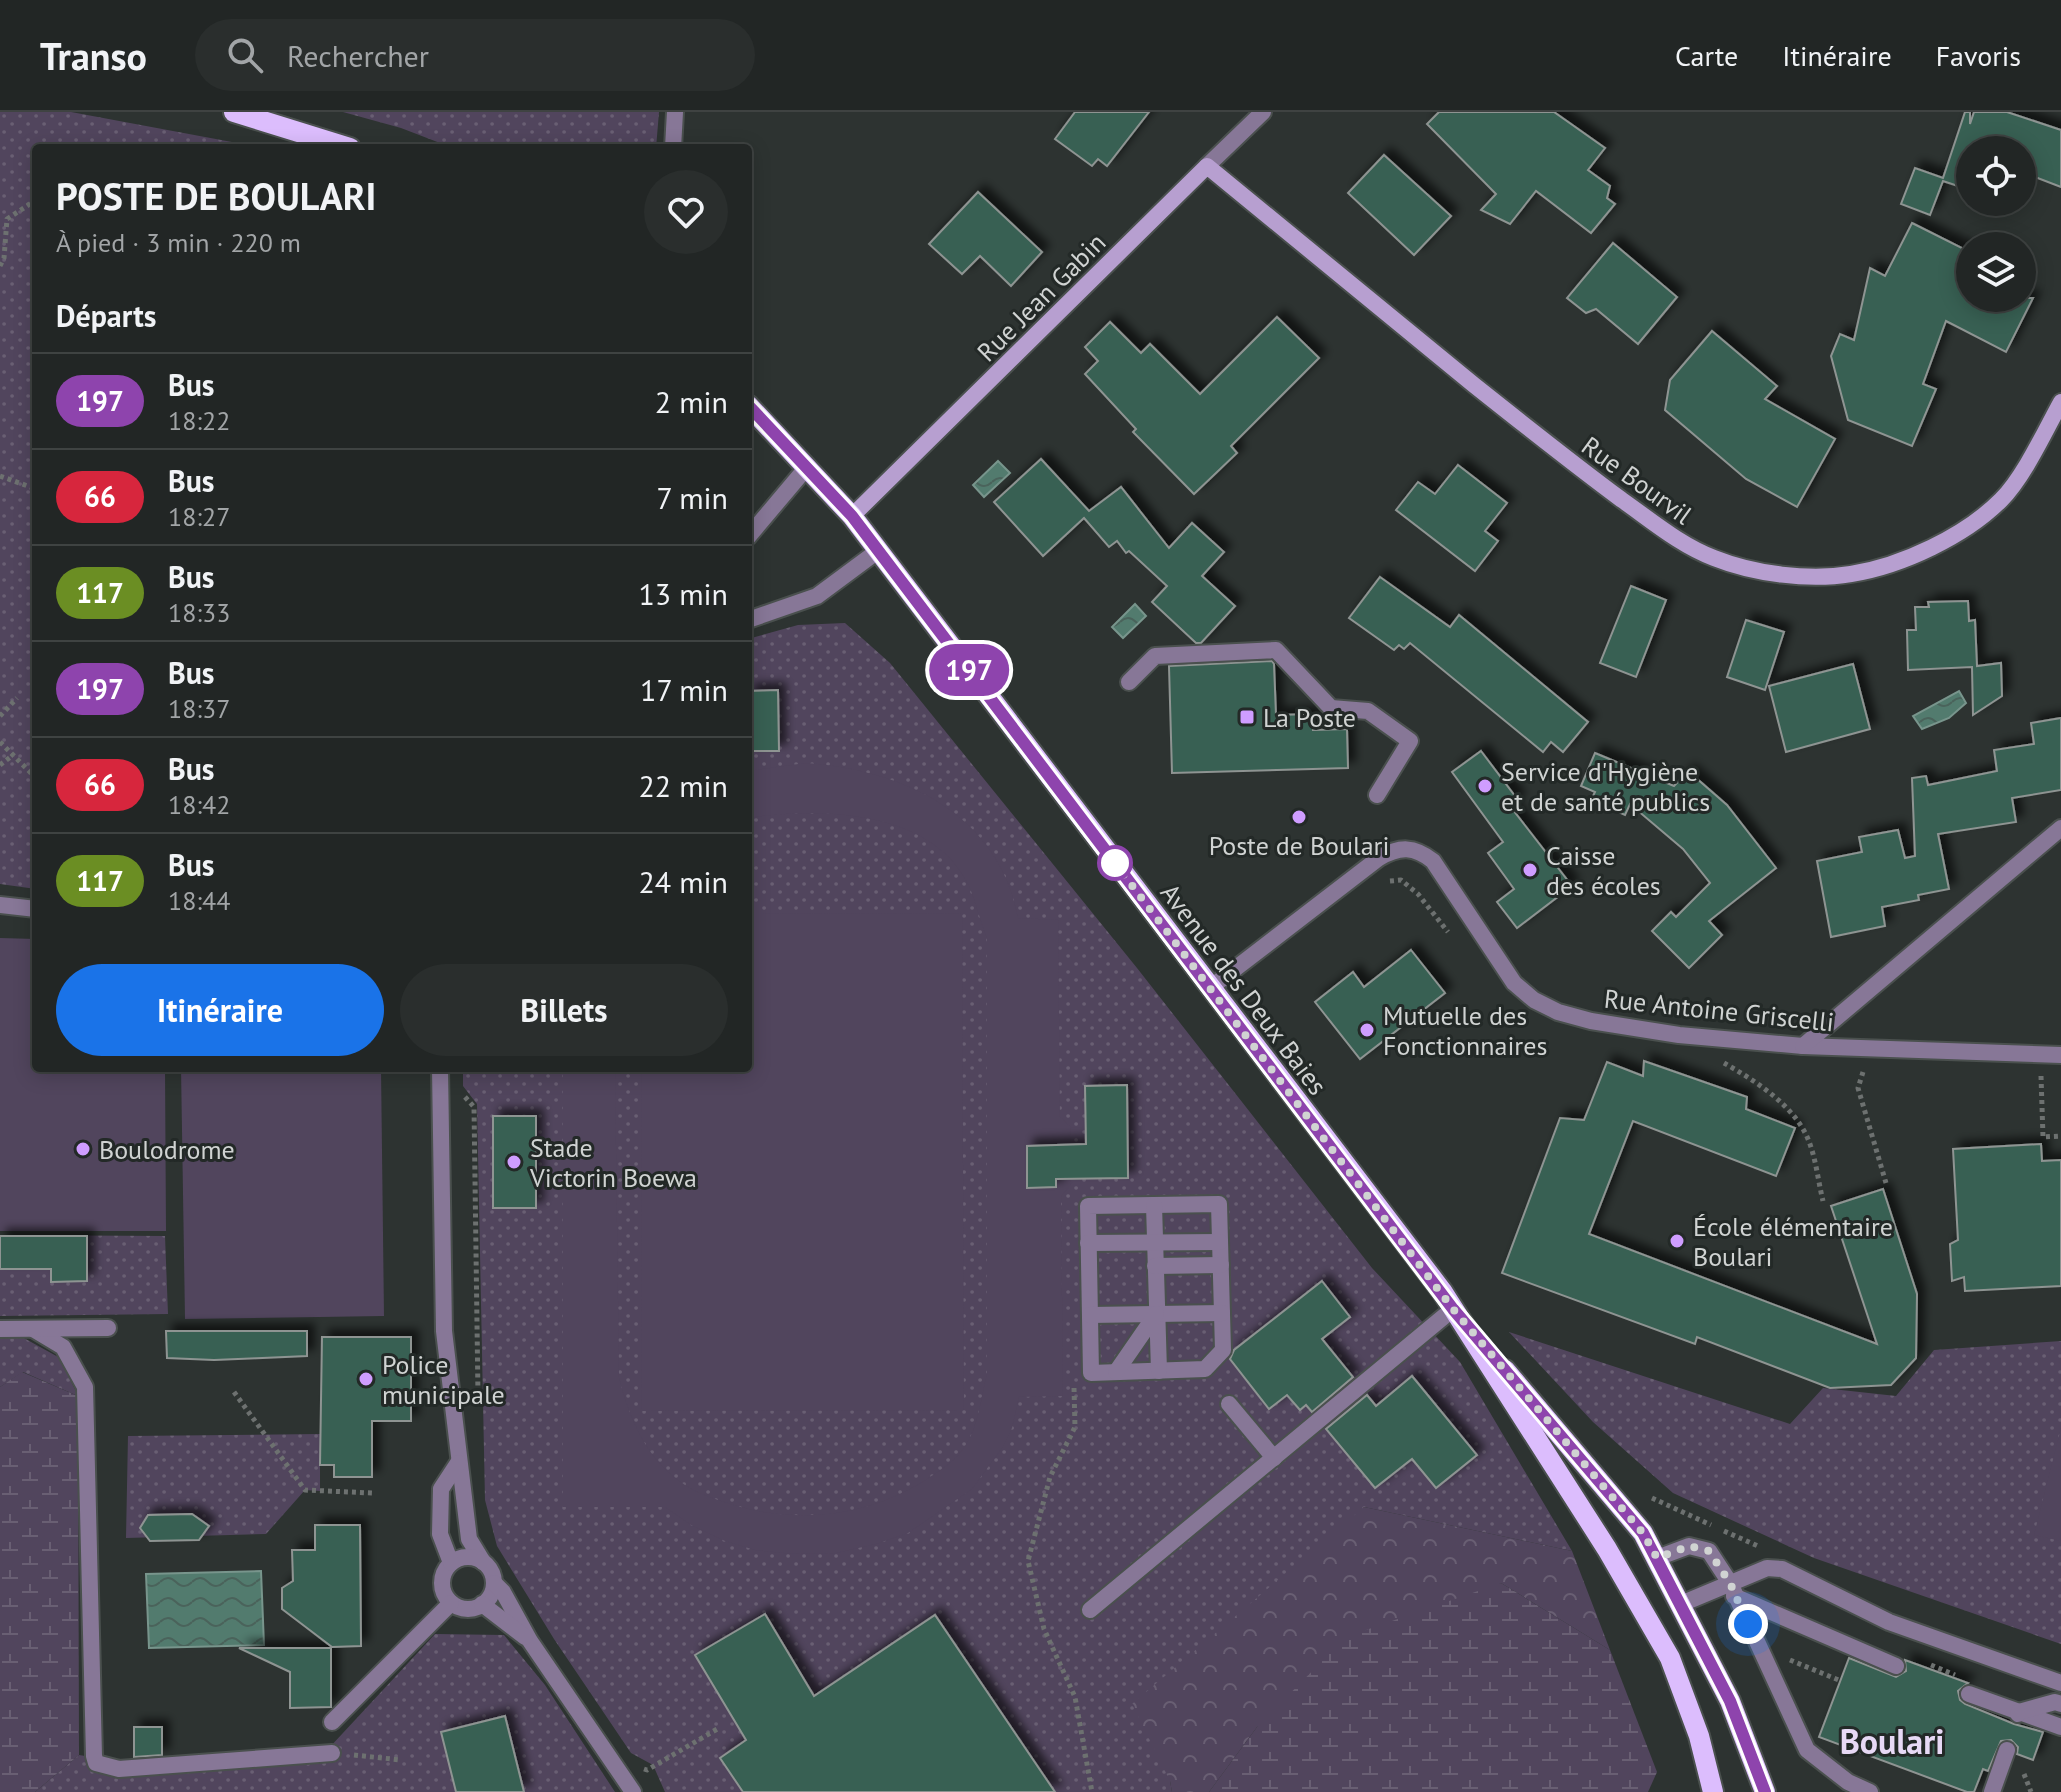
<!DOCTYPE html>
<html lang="fr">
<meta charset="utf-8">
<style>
:root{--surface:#222625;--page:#2a2e2d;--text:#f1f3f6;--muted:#a2a5a7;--line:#3f4342;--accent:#1a73e8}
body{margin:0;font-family:"PT Sans",sans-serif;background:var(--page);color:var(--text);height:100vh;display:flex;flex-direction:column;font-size:30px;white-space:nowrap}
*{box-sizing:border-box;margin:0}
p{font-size:26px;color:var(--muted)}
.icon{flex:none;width:44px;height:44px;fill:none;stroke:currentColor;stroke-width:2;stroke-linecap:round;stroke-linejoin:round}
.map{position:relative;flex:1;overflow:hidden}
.panel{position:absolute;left:32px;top:32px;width:720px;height:928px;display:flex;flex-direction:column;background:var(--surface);border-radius:8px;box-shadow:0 4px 20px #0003,0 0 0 2px var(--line)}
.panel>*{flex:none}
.badge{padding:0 16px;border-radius:26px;font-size:28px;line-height:52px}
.controls{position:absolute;left:1956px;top:24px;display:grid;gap:16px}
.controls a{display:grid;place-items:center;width:80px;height:80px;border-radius:50%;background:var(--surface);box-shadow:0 4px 20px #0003,0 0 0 2px var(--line);font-size:40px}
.you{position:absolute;width:40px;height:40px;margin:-20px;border:6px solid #fff;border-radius:50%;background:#1a73e8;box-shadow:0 0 0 12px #1a73e833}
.map>.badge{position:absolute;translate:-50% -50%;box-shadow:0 0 0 4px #fff}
h2{padding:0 24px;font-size:30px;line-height:72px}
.round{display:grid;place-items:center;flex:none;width:84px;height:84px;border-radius:42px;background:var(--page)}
.head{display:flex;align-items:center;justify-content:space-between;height:136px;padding:0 24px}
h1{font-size:38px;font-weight:800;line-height:60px}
.primary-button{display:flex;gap:16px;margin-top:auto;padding:16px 24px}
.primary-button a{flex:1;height:92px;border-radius:48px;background:var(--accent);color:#fff;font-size:32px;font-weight:800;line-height:92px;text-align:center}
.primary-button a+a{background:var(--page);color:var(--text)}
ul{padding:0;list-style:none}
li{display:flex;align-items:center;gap:24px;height:96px;padding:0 24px;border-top:2px solid var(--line)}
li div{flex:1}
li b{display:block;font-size:30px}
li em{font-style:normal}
li .badge{min-width:88px;font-weight:700;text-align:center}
header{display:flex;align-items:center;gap:48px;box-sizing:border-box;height:112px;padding:0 40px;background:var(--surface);border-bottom:2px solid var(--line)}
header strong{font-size:38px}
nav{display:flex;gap:44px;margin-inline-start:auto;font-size:28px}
.search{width:560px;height:72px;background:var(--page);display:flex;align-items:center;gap:20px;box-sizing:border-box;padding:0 28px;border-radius:44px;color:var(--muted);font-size:30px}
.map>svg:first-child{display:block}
.grass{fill:url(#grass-dots)}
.forest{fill:url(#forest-crowns)}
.wetland{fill:url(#wetland-marsh)}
.garden{fill:#51455d}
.water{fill:url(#water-waves);stroke:#78958c;stroke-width:2}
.building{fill:#376053;stroke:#8e9492;stroke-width:2;filter:url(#shadow)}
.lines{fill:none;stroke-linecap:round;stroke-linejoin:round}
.lane-casing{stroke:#4a504e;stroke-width:20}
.street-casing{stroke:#4a504e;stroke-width:20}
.secondary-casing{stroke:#4a504e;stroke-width:20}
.primary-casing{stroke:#4a504e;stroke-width:24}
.path{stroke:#6d7170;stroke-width:5;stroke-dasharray:4 4;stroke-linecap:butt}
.lane{stroke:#877797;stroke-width:16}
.street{stroke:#877797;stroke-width:16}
.secondary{stroke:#b79fd0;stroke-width:16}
.primary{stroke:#dcbdfd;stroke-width:20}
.line-casing{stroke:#fff;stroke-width:18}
.line{stroke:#8e44ad;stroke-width:12}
.walk{stroke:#d0d3d2;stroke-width:8;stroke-dasharray:0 14.4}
.poi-dot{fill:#cf9dff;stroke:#232927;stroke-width:3}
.stop-dot{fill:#fff;stroke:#8e44ad;stroke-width:4}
.labels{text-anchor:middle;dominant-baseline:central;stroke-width:6;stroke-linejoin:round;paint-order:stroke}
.street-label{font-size:26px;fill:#d0d3d2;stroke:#232927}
.poi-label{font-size:26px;fill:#d0d3d2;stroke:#232927;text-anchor:start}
.district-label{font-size:34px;font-weight:bold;fill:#e7d9f5;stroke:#232927}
</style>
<header>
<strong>Transo</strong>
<div class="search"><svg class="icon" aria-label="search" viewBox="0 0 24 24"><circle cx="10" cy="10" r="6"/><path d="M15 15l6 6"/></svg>Rechercher</div>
<nav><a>Carte</a><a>Itinéraire</a><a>Favoris</a></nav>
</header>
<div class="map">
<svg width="2061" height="1680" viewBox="0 0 2061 1680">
<defs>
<pattern id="grass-dots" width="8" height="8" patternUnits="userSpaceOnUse" patternTransform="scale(2)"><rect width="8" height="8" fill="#51455d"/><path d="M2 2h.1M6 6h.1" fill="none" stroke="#695f73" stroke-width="1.8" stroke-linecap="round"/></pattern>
<pattern id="forest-crowns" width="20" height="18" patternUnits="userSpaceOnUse" patternTransform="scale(2)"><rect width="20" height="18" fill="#51455d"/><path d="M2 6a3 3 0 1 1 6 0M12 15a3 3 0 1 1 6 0" fill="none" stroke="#695f73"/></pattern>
<pattern id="wetland-marsh" width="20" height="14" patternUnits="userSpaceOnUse" patternTransform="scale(2)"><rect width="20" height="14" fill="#51455d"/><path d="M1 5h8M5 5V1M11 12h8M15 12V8" fill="none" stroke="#695f73"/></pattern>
<pattern id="water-waves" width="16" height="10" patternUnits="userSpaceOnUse" patternTransform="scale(2)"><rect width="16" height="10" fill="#527b6e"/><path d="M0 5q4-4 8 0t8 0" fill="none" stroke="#4a635b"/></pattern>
<filter id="shadow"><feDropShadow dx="7" dy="-7" stdDeviation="4" flood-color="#0009"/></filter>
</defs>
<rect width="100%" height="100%" fill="#2d3331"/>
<g class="grass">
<polygon points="0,0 71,0 264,36 36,36 36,777 0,772"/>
<polygon points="343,0 659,0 656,36 453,36 401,16"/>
<polygon points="845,511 890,551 1137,856 1372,1156 1460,1250 1572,1439 1364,1395 1170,1669 1172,1680 665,1680 653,1653 631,1641 554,1527 497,1434 485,1388 477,992 463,974 463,956 748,956 748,527 798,513"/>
<polygon points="0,1123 165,1124 168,1202 0,1204"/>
<polygon points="1509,1220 1790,1312 1823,1276 1896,1284 1934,1238 2061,1229 2061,1532 1814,1446 1673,1381 1593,1310"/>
<polygon points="22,1225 60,1246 78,1284 23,1260 0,1275 0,1226"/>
<polygon points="320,1322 320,1379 305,1378 266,1422 126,1426 128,1324"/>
<polygon points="435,1522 504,1523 545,1573 615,1680 35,1680 79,1643 116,1649 316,1650"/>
</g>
<polygon class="forest" points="1364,1395 1572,1439 1610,1538 1501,1471 1257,1615 1209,1680 1172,1680 1170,1669 1132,1592"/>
<g class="wetland">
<polygon points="22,1260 78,1284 79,1643 35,1680 0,1680 0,1275"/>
<polygon points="1501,1471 1610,1538 1657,1660 1648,1680 1209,1680 1257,1615 1346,1525"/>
</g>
<g class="garden">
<path d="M806,651C904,658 999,702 1018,806L1058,808L1060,1005L1070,1014L1071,1073L1061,1084L1063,1284L1019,1285L1012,1316L1002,1336L972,1377L908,1421L876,1432L836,1441L793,1442L755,1438L725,1429L691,1413L665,1395H563V956H615L619,1266C630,1308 647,1349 685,1373C698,1382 716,1387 730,1392C798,1413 871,1405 930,1365C943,1357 958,1346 966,1333C979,1312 981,1285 987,1262V826C980,809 976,790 969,774C933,697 819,695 748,706V659Z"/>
<polygon points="962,801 964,1298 642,1299 641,956 748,956 748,802"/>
<polygon points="0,826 36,827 36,956 165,956 166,1119 0,1119"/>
<polygon points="181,956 381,956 384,1204 185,1207"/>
<polygon points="2061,1316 2061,1429 2034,1423"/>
</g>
<g class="water">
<polygon points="998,349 1010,361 984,385 973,373"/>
<polygon points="1135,492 1146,504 1123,526 1112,515"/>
<polygon points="1959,579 1966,591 1949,606 1922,617 1913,604"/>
<polygon points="261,1459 264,1533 149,1536 146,1462"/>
</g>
<g class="building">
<polygon points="1075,0 1149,0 1107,54 1098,47 1092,54 1055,27"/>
<polygon points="1439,0 1554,0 1605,36 1588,58 1610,74 1607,86 1615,92 1591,121 1536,79 1510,112 1481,98 1496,82 1427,12"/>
<polygon points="1965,0 1970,0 1970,12 1974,0 2007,0 2061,18 2061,75 2022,60 2022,38 1970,38 1970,78 1943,69 1930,103 1901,92 1915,56 1943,66"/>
<polygon points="1384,43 1451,104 1414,143 1348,81"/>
<polygon points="978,80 1042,140 1011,174 980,144 962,162 929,132"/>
<polygon points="1912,111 1970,140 1970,186 2033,186 2006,240 1946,209 1923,272 1936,277 1912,334 1848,308 1831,244 1840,222 1854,228 1870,156 1885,164"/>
<polygon points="1613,131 1677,185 1638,232 1596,197 1586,201 1567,186"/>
<polygon points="1277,205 1319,246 1231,334 1237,341 1194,382 1133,320 1136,317 1085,262 1098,249 1085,235 1110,210 1141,241 1150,232 1200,282"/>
<polygon points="1712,219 1777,274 1765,287 1835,327 1797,395 1746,367 1665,298 1670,268"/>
<polygon points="1041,347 1089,399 1121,375 1169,436 1192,411 1224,440 1202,464 1235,494 1201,531 1196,531 1152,490 1167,474 1129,439 1126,441 1117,429 1109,435 1084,406 1043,444 994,390"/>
<polygon points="1458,353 1507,391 1485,419 1498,429 1475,459 1396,398 1418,370 1435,382"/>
<polygon points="1380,465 1450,515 1459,503 1588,610 1563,640 1551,630 1543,640 1410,531 1404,537 1399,533 1394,538 1349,506"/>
<polygon points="1631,474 1666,488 1636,565 1600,551"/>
<polygon points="1968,489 1969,509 1975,508 1977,554 2001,551 2002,584 1973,603 1972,555 1908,558 1907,518 1916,518 1915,495 1929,495 1928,490"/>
<polygon points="1746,508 1784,520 1765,578 1727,565"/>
<polygon points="1272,549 1274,552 1276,603 1313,602 1313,618 1347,617 1348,656 1172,661 1169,554"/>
<polygon points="1853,552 1870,617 1786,640 1769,574"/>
<polygon points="778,578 779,639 748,639 748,579"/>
<polygon points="2061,606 2061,678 2012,686 2016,710 1938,722 1949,777 1918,783 1919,788 1882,795 1885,814 1831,825 1817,749 1862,740 1859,725 1898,718 1905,746 1915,744 1912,666 1926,664 1928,673 1997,659 1994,638 2034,632 2031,611"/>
<polygon points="1481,639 1518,688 1510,694 1572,774 1517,816 1497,790 1514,777 1488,741 1503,730 1452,660"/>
<polygon points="1595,641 1674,674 1688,659 1727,693 1776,756 1709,809 1722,823 1689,856 1652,819 1671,800 1676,805 1710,771 1683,737 1630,692 1625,703 1591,688 1595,680 1581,674"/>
<polygon points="1411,838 1445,881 1360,947 1315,890 1353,860 1364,875"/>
<polygon points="1644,949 1747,985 1746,997 1795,1016 1776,1064 1633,1009 1589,1122 1877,1232 1831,1094 1883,1077 1917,1182 1916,1246 1891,1273 1830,1276 1697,1225 1695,1232 1502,1161 1560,1006 1584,1008 1607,950 1643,964"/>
<polygon points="1127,973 1128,1066 1056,1067 1056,1075 1027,1076 1027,1034 1086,1032 1085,974"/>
<rect x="493" y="1004" width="43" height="92"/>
<polygon points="2041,1032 2042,1049 2061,1048 2061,1174 1965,1179 1964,1165 1952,1169 1950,1132 1958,1128 1953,1037"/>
<polygon points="0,1124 87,1124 87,1169 51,1170 51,1157 0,1157"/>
<polygon points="1322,1169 1350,1205 1322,1227 1353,1265 1312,1300 1306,1293 1300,1298 1287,1283 1269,1297 1230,1247 1234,1238"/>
<polygon points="166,1219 307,1219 307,1244 214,1248 167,1246"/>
<polygon points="322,1225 411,1225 411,1309 372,1309 372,1365 334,1365 334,1353 320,1353"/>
<polygon points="1412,1264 1477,1343 1436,1376 1412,1347 1375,1376 1326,1317 1367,1283 1376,1294"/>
<polygon points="192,1402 209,1414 199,1428 150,1429 140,1416 148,1403"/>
<polygon points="315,1413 360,1413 361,1534 332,1535 282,1497 282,1476 293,1469 292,1438 315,1438"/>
<polygon points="765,1502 814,1584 935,1503 1055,1680 743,1680 720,1646 746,1628 695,1543"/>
<polygon points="239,1536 331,1536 331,1595 290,1596 290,1560"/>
<polygon points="1849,1546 1896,1565 1906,1559 1905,1548 1968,1571 1958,1579 1960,1588 1965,1592 2014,1612 2043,1620 2033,1648 2017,1642 2018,1635 2011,1628 2001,1629 1988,1659 1983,1657 1974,1680 1967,1680 1819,1625"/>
<polygon points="505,1604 524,1680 456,1680 441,1620"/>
<polygon points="134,1615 162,1615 162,1643 134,1645"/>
</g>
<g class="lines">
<g class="lane-casing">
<g id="lane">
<polyline points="1129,570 1155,544 1276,538 1331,596 1368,599 1410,629 1377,683"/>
<polyline points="440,956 444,1219 469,1427 483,1450"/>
<polyline points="33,1217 63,1235 85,1275 94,1644 96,1651 119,1657 332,1641"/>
<polyline points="1229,1292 1274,1346"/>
<circle cx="468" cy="1471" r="26"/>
<polyline points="1657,1446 1689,1434 1709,1439 1730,1471 1807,1638 1848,1670 1870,1680"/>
<polyline points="451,1451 440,1422 441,1377 458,1351"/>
<polyline points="494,1471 503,1480 530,1529 633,1680"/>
<polyline points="1734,1484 1896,1554"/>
<polyline points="482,1492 525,1525"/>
<polyline points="1681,1492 1767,1456 1782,1457 1889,1510 2061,1571"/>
<polyline points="1090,1498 1453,1197"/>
<polyline points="1969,1582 2061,1615"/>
<polyline points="2018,1602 2019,1600 2055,1590 2061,1592"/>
<polyline points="332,1610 451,1491"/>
<polyline points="1992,1680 2007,1638"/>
</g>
</g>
<g class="street-casing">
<g id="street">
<polyline points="673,36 675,0"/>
<polyline points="1207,54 1263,0"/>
<polyline points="748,425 807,355"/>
<polyline points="748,508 817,484 879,438"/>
<polyline points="0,793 36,797"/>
<path d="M1210,876L1379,746C1400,734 1414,734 1433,749L1514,871L1534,888L1558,900L1591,909L1679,923L1803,934L2061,943"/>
<polyline points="1803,934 2061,716"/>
<polygon points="1219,1092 1223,1238 1205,1257 1091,1261 1088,1094"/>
<polyline points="1154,1093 1159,1259"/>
<polyline points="1088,1131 1220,1130"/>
<polyline points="1155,1154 1221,1153"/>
<polyline points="1090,1203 1222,1201"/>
<polyline points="0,1217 108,1216"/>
<polyline points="1116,1260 1156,1202"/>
</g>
</g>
<g class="secondary-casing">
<path id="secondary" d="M852,404L1207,54C1296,127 1385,200 1474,273C1523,312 1572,351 1622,388C1652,409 1680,433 1714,446C1754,462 1809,469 1851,462C1902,454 1965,424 2001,388C2024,365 2045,319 2061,290"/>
</g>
<g class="primary-casing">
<g id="primary">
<polyline points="234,0 350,36"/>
<polyline points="748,293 852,404 1442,1179 1607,1437 1670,1546 1699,1624 1713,1680"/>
<polyline points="1505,1258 1643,1421 1730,1589 1765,1680"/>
</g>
</g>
<g class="path">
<polyline points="0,154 4,146 7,107 36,88"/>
<polyline points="0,364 36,377"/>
<polyline points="0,604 17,586"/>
<polyline points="0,630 36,666"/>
<polyline points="0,653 13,643"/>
<polyline points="1390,769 1401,768 1418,782 1448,820"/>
<path d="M1724,951C1754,968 1794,993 1808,1027C1816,1046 1818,1069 1823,1089"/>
<polyline points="1863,960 1858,976 1886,1071"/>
<polyline points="2041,964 2043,1025 2061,1024"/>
<polyline points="465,985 474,995 478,1284"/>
<polyline points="1074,1276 1075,1315 1050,1365 1028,1449 1044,1517 1075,1585 1092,1680"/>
<polyline points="234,1280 305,1378 372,1381"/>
<polyline points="1652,1386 1711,1413"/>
<polyline points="1724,1419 1758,1434"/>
<polyline points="1790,1548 1841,1569"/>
<polyline points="1931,1553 1955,1563"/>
<polyline points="354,1643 401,1648"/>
<polyline points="644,1657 647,1658 719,1616"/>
<polyline points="2024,1662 2031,1680"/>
</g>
<use href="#lane" class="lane"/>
<use href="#street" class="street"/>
<use href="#secondary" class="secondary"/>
<use href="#primary" class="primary"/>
</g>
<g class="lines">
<g class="line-casing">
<polyline id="line" points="748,293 852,404 1453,1197 1643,1421 1730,1589 1765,1680"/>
</g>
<use href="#line" class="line"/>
<polyline class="walk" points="1115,751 1453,1197 1643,1421 1657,1446 1689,1434 1709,1439 1730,1471 1748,1512"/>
</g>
<g class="poi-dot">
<rect x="1239" y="597" width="16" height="16" rx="4"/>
<circle cx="1485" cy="674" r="8"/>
<circle cx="1299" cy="705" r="8"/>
<circle cx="1530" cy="758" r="8"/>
<circle cx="1367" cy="918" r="8"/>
<circle cx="83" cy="1037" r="8"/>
<circle cx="514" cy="1050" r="8"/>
<circle cx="1677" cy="1129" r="8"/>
<circle cx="366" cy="1267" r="8"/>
</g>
<circle class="stop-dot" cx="1115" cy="751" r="16"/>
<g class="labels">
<g class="street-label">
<text transform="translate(1041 185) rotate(-45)">Rue Jean Gabin</text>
<text transform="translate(1637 368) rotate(36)">Rue Bourvil</text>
<text transform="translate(1244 877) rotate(53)">Avenue des Deux Baies</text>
<text transform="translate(1719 898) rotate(6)">Rue Antoine Griscelli</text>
</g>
<g class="poi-label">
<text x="1263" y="605">La Poste</text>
<text x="1501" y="659">Service d'Hygiène<tspan x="1501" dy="30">et de santé publics</tspan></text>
<text x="1299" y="733" text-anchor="middle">Poste de Boulari</text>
<text x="1546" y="743">Caisse<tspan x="1546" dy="30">des écoles</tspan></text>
<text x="1383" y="903">Mutuelle des<tspan x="1383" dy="30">Fonctionnaires</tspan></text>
<text x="530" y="1035">Stade<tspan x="530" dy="30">Victorin Boewa</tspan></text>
<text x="99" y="1037">Boulodrome</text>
<text x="1693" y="1114">École élémentaire<tspan x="1693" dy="30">Boulari</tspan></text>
<text x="382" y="1252">Police<tspan x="382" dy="30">municipale</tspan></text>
</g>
<g class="district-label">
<text x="1892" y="1629">Boulari</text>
</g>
</g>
</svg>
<div class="controls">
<a><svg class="icon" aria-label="locate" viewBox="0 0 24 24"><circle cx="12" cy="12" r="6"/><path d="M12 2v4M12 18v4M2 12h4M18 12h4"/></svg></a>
<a><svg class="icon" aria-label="layers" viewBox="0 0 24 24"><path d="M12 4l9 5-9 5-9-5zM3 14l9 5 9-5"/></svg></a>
</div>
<div class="you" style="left:1748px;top:1512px"></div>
<b class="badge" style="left:969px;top:558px;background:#8e44ad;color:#fff">197</b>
<section class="panel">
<div class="head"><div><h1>POSTE DE BOULARI</h1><p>À pied · 3 min · 220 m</p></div><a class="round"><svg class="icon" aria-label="heart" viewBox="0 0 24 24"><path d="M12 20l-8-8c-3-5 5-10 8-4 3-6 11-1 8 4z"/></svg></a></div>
<h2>Départs</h2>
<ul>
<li><span class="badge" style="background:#8e44ad;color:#fff">197</span><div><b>Bus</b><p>18:22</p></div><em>2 min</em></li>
<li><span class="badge" style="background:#d7263d;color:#fff">66</span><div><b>Bus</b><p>18:27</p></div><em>7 min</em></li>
<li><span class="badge" style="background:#6b8e23;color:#fff">117</span><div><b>Bus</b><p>18:33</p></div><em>13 min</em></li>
<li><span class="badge" style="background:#8e44ad;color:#fff">197</span><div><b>Bus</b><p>18:37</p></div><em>17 min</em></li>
<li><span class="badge" style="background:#d7263d;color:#fff">66</span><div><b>Bus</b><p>18:42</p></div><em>22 min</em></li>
<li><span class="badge" style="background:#6b8e23;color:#fff">117</span><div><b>Bus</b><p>18:44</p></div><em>24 min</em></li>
</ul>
<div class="primary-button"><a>Itinéraire</a><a>Billets</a></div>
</section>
</div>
